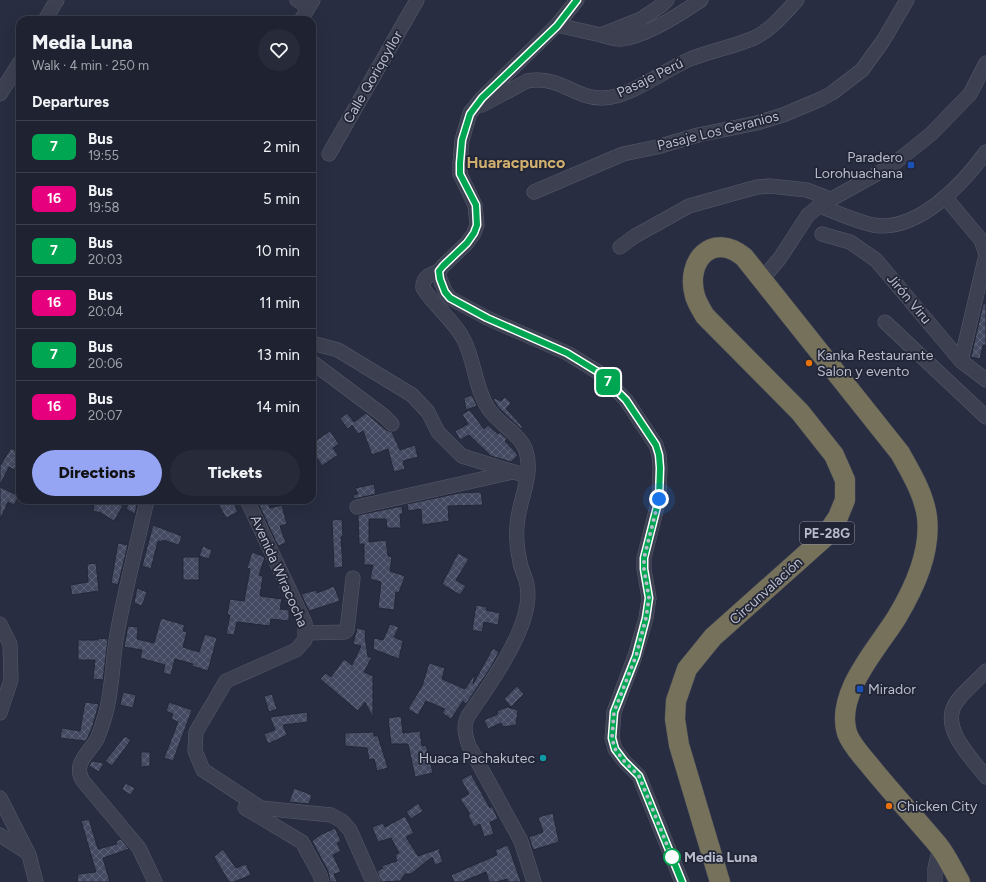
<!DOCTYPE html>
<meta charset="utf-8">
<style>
:root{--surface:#1e2231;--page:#262a39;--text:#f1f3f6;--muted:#a1a4ab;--line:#3c3f4d;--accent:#96a5f3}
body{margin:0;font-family:Figtree,sans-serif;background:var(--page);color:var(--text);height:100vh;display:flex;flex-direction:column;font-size:15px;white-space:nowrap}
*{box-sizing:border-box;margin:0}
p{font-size:13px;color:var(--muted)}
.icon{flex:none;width:22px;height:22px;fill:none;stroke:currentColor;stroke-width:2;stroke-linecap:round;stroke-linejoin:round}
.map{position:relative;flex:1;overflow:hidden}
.side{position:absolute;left:16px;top:16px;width:300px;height:488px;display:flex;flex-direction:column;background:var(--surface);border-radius:12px;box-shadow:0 4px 16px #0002,0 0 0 1px var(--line)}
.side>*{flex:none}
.badge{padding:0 8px;border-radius:6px;font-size:14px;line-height:26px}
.you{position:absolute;width:20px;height:20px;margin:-10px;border:3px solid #fff;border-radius:50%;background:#1a73e8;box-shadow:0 0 0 6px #1a73e833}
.map>.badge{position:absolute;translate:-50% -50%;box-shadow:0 0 0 2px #fff}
h2{padding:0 16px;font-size:15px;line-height:36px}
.round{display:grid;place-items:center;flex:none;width:42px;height:42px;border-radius:21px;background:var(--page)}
.head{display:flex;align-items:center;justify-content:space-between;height:68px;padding:0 16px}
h1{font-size:19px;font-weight:800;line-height:30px}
.action{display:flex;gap:8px;margin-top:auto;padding:8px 16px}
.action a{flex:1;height:46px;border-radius:24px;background:var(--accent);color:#111;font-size:16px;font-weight:800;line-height:46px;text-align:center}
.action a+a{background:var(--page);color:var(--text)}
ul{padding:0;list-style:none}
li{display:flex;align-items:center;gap:12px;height:52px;padding:0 16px;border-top:1px solid var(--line)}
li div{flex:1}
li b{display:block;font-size:15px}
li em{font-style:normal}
li .badge{min-width:44px;font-weight:700;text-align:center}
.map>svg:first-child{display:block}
.building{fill:url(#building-cross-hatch);stroke:#232738}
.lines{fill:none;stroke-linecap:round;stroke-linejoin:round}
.minor-casing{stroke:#575b6b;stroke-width:15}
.highway-casing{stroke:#444858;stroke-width:21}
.minor{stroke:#3c4051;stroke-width:14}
.highway{stroke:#76715a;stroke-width:20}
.line-casing{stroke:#fff;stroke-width:9}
.line{stroke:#00a651;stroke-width:6}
.walk{stroke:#b9bccb;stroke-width:4;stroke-dasharray:0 7.2}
.transit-dot{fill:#1a4fb4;stroke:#212536;stroke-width:1.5}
.food-dot{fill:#e8710a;stroke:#212536;stroke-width:1.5}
.culture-dot{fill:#0f9aa8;stroke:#212536;stroke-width:1.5}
.stop-dot{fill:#fff;stroke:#00a651;stroke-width:2}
.labels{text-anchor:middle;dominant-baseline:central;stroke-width:3.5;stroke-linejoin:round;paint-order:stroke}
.shield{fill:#212536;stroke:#8b8f9e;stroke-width:1}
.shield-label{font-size:13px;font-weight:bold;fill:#b9bccb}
.street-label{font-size:14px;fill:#b9bccb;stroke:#212536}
.poi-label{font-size:14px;fill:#b9bccb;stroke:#212536;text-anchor:start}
.stop-label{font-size:14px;font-weight:bold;fill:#b9bccb;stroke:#212536;text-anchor:start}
.quarter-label{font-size:16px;font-weight:bold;fill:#d1af6e;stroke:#212536}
</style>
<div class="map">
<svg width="986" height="882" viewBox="0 0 986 882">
<defs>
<pattern id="building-cross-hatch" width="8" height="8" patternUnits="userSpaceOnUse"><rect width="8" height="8" fill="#444a61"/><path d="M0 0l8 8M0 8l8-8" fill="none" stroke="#5d6276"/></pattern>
</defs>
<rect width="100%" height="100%" fill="#282d41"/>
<g class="building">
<polygon points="983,304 986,304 986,345 983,345 980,359 971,357"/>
<polygon points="472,395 477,406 466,410 464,398"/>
<polygon points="505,397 511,403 506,409 523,427 521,429 499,408 493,399 494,398 501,401"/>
<polygon points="470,410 484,429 488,425 498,434 499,432 507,439 505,441 518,455 511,462 491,456 469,435 460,440 455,431 468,424 462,414"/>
<polygon points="347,413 354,422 366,413 386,430 392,432 400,450 415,445 418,457 403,461 405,469 394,472 388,449 372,455 363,431 358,434 352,425 348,429 340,419"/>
<polygon points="330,431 339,444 333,448 338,455 322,466 312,450 312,443"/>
<polygon points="11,448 20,454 20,460 14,470 9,467 0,485 0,466"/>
<polygon points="374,484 376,494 354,499 353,495 358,494 355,488"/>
<polygon points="0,487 19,496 14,505 8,502 0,520"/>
<polygon points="481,492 483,505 448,506 449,521 422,525 421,509 408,511 407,504 459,493"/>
<polygon points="95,500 112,500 123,506 114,521 101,513 93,511"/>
<polygon points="130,500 138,500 135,514 126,509"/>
<polygon points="216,500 232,500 238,512 226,518"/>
<polygon points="268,502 270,508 282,505 287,524 280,526 286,543 278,546 259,505"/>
<polygon points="402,506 403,514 400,514 401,528 387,528 386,519 369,519 369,542 386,540 388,556 392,557 390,571 405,576 399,593 396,592 394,610 378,608 381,582 370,579 373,565 364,565 364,544 359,544 358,515"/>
<polygon points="342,519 343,536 341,537 343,567 334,568 332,520"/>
<polygon points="153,525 182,536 179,545 163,540 162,542 158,541 151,569 142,566"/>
<polygon points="118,543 128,545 118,585 111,583"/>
<polygon points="203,546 212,550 209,559 199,556"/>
<polygon points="252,552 265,557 259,575 263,576 260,596 282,599 280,609 289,610 289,621 271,619 270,626 237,622 234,635 226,634 230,615 227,615 230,599 244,601 250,569 247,568"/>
<polygon points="458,553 469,559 456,580 466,586 460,595 442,584"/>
<rect x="183" y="557" width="16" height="23"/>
<polygon points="96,563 99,591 72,595 70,585 88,582 87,564"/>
<polygon points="334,586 340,601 309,611 301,594 317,590 317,593"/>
<polygon points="137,588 147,592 142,606 134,603"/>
<polygon points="476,605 487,607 486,610 500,613 498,625 484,622 482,632 472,630"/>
<polygon points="161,618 185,625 183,631 187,632 183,647 199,652 205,634 217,638 208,671 192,666 193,664 175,659 171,675 163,673 165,665 140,658 142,650 124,647 128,626 138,627 137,639 154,643"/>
<polygon points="390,624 399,627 394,637 403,641 399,659 373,649 374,638 383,640"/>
<polygon points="357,628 366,630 365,636 368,657 372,657 364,672 373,676 373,718 365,702 358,711 320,679 326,673 331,677 344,659 352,665 361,646 353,644"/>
<polygon points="98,638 108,639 103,680 93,679 95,660 78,660 78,640 98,640"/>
<polygon points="493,648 499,652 491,667 466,704 463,701 451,719 442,713 445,709 426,701 418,715 408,709 422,686 429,663 445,668 442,679 465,689 475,674 473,684"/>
<polygon points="517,686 524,694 511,707 504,699"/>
<polygon points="123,692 136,695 133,708 120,705"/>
<polygon points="272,694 277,709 269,712 264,696"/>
<polygon points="85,702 99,704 92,728 87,739 85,741 60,738 62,728 80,731"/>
<polygon points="169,702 192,710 173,761 164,758 178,722 171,719 173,714 166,711"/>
<polygon points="507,707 518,710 516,725 503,727 501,723 488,729 484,720 498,714 497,711"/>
<polygon points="307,712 308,722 283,725 287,735 268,744 264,734 275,730 270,717"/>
<polygon points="401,716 403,733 420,731 422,746 426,745 433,773 415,777 408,744 391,744 388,718"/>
<polygon points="374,732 374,736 378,736 388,768 377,771 374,759 369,760 367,748 345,746 345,733"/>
<polygon points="125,736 131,740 112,766 105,761"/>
<polygon points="141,752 150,752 150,766 141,767"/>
<polygon points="92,761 104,763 99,772 89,766"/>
<polygon points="471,774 490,808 492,806 498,819 490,822 494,834 484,837 480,824 474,827 468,815 470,814 460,799 469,794 461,780"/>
<polygon points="125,783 135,788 131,795 122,790"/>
<polygon points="294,788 312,795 309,804 289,802"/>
<polygon points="418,803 423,811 411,819 406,812"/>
<polygon points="553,813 559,842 533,850 529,837 543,832 538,817"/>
<polygon points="405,816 414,833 406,837 418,856 441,848 439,851 443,862 435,865 432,857 411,874 405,874 400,881 381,882 377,871 383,868 381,866 397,861 395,855 399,853 391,838 378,842 372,827 383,823 385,827"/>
<polygon points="89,819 98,849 117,844 116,841 121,839 129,849 103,858 110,882 77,882 78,874 96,872 81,821"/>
<polygon points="335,828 341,841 337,843 341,851 333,855 341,872 334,874 337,882 330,882 328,871 312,841 320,835"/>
<polygon points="508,845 521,882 508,882 507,879 497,882 489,882 486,872 462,882 454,882 451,875 497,855 495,850"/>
<polygon points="223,849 236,868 246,864 251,875 234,882 229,882 214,857"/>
</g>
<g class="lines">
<g class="minor-casing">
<g id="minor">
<polyline points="297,0 308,7"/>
<polyline points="577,0 557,25 482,98 470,113 462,140 460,163 460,174 475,205 477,225 474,233 467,243 443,266 439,271 440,279 445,291 450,298 487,318 567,353 598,372 626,400 656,445 659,455 660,468 659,499 644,558 644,569 649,598 646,618 635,656 614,712 612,738 615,749 624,761 639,776 682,882"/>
<polyline points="45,20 57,0"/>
<polyline points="301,20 313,0"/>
<polyline points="557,25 601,35 641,19 662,5 667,0"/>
<path d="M601,35C609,37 619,41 628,38C653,32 680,14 701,0"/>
<polyline points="0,94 20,62"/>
<path d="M482,105L527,81C560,75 575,99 603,98C629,98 663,71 688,60C709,51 733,47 754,38C771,30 785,13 797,0"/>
<polyline points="329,154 417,0"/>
<polyline points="534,192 623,154 657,147 698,135 757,123 783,115 821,99 832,93 862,70 883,41 907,0"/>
<polyline points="945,197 981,240 986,254"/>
<path d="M819,206C836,212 855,221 873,225C917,233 963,184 986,152"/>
<polyline points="822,234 850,242 876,260 961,361 986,380"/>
<polyline points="620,247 635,236 689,206 757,187 770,186 807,190 830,199"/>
<path d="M439,271C431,274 422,277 423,288C435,307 454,320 464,340C475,362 475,388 488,408C498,424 521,434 526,451C534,476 518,502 517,526C516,538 517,550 520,562C521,570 526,577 527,585C535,624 489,685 468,716C463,726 465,734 469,746L521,841L534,882"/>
<polyline points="762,279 780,258 808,215 819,206 891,166 931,134 970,94 986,63"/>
<polyline points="885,322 986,417"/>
<polyline points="312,343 338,350 412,395 428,412 438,432 462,456 527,476"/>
<polyline points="961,361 986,255"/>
<polyline points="312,362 384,416 392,424"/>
<path d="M147,500C137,545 125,589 117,634C112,661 113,689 105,716C103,723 100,732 97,739C89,753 72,764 83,781L139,848L155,882"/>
<polyline points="247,500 305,623 305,640 296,650 226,681 196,732 195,751 203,770 261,808 331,815 342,821 350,830 373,882"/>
<polyline points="357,507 513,472"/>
<polyline points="0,624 10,644 11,680 0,713"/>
<polyline points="306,633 345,632 347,630 353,578"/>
<path d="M986,671C977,681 966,690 958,700C937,726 971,757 986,777"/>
<polyline points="0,798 29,855 36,882"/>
<polyline points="245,808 302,842 320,875 322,882"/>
<polyline points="0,835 28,853"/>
<polyline points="935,882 935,868 940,847"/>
</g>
</g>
<g class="highway-casing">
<path id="highway" d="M720,882L679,745L675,719L676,701L687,669L713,637L824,538L838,517L845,500V480L834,455L800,412L705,316C701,309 697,303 695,296C685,261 712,231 744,257L900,453C911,473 924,494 927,517C931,552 915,587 897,617C878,648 835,693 847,733C851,745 863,757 871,767C893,794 916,819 938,845C947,856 953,870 960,882"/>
</g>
<use href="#minor" class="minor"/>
<use href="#highway" class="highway"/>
</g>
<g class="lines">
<g class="line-casing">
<polyline id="line" points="577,0 557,26 482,98 470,114 462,140 460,163 460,174 476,205 477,225 474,233 467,243 443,266 439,271 440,279 445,292 450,298 487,318 567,353 598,372 626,400 656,445 659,455 660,468 659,499 644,558 644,569 649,598 646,618 636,656 614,712 612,738 615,749 624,761 639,776 682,882"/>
</g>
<use href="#line" class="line"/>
<polyline class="walk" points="659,499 644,558 644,569 649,598 646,618 636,656 614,712 612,738 615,749 624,761 639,776 672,857"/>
</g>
<g class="transit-dot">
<rect x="907" y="161" width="8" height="8" rx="2"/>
<rect x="856" y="685" width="8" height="8" rx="2"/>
</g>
<g class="food-dot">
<circle cx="809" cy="363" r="4"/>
<circle cx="889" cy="806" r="4"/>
</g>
<circle class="culture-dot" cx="543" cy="758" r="4"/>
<circle class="stop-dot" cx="672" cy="857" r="8"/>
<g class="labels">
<rect class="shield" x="800" y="522" width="54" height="22" rx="3"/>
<g class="shield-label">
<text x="827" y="533">PE-28G</text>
</g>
<g class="street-label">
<text transform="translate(373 77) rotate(-60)">Calle Qoriqoyllor</text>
<text transform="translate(650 78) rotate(-26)">Pasaje Perú</text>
<text transform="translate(718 131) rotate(-14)">Pasaje Los Geranios</text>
<text transform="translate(909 299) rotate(50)">Jirón Viru</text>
<text transform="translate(279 571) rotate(66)">Avenida Wiracocha</text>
<text transform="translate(766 591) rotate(-42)">Circunvalación</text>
</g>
<g class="poi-label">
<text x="903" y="157" text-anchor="end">Paradero<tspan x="903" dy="16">Lorohuachana</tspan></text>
<text x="817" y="355">Kanka Restaurante<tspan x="817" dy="16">Salon y evento</tspan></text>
<text x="868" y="689">Mirador</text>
<text x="535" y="758" text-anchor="end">Huaca Pachakutec</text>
<text x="897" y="806">Chicken City</text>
</g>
<g class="stop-label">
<text x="684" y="857">Media Luna</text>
</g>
<g class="quarter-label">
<text x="516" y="162">Huaracpunco</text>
</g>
</g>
</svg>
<div class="you" style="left:659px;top:499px"></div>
<b class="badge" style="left:608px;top:382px;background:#00a651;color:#fff">7</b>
<section class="side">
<div class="head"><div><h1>Media Luna</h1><p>Walk · 4 min · 250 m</p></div><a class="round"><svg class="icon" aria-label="heart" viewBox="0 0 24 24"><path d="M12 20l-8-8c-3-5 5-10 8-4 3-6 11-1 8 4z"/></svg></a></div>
<h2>Departures</h2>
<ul>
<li><span class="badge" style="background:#00a651;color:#fff">7</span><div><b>Bus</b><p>19:55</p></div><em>2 min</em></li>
<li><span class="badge" style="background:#e6007e;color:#fff">16</span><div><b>Bus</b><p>19:58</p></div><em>5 min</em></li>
<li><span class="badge" style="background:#00a651;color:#fff">7</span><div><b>Bus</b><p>20:03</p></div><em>10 min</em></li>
<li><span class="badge" style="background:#e6007e;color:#fff">16</span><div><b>Bus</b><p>20:04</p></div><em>11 min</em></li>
<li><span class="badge" style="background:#00a651;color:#fff">7</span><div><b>Bus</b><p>20:06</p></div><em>13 min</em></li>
<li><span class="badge" style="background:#e6007e;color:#fff">16</span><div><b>Bus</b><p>20:07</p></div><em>14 min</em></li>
</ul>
<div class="action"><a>Directions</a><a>Tickets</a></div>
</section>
</div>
